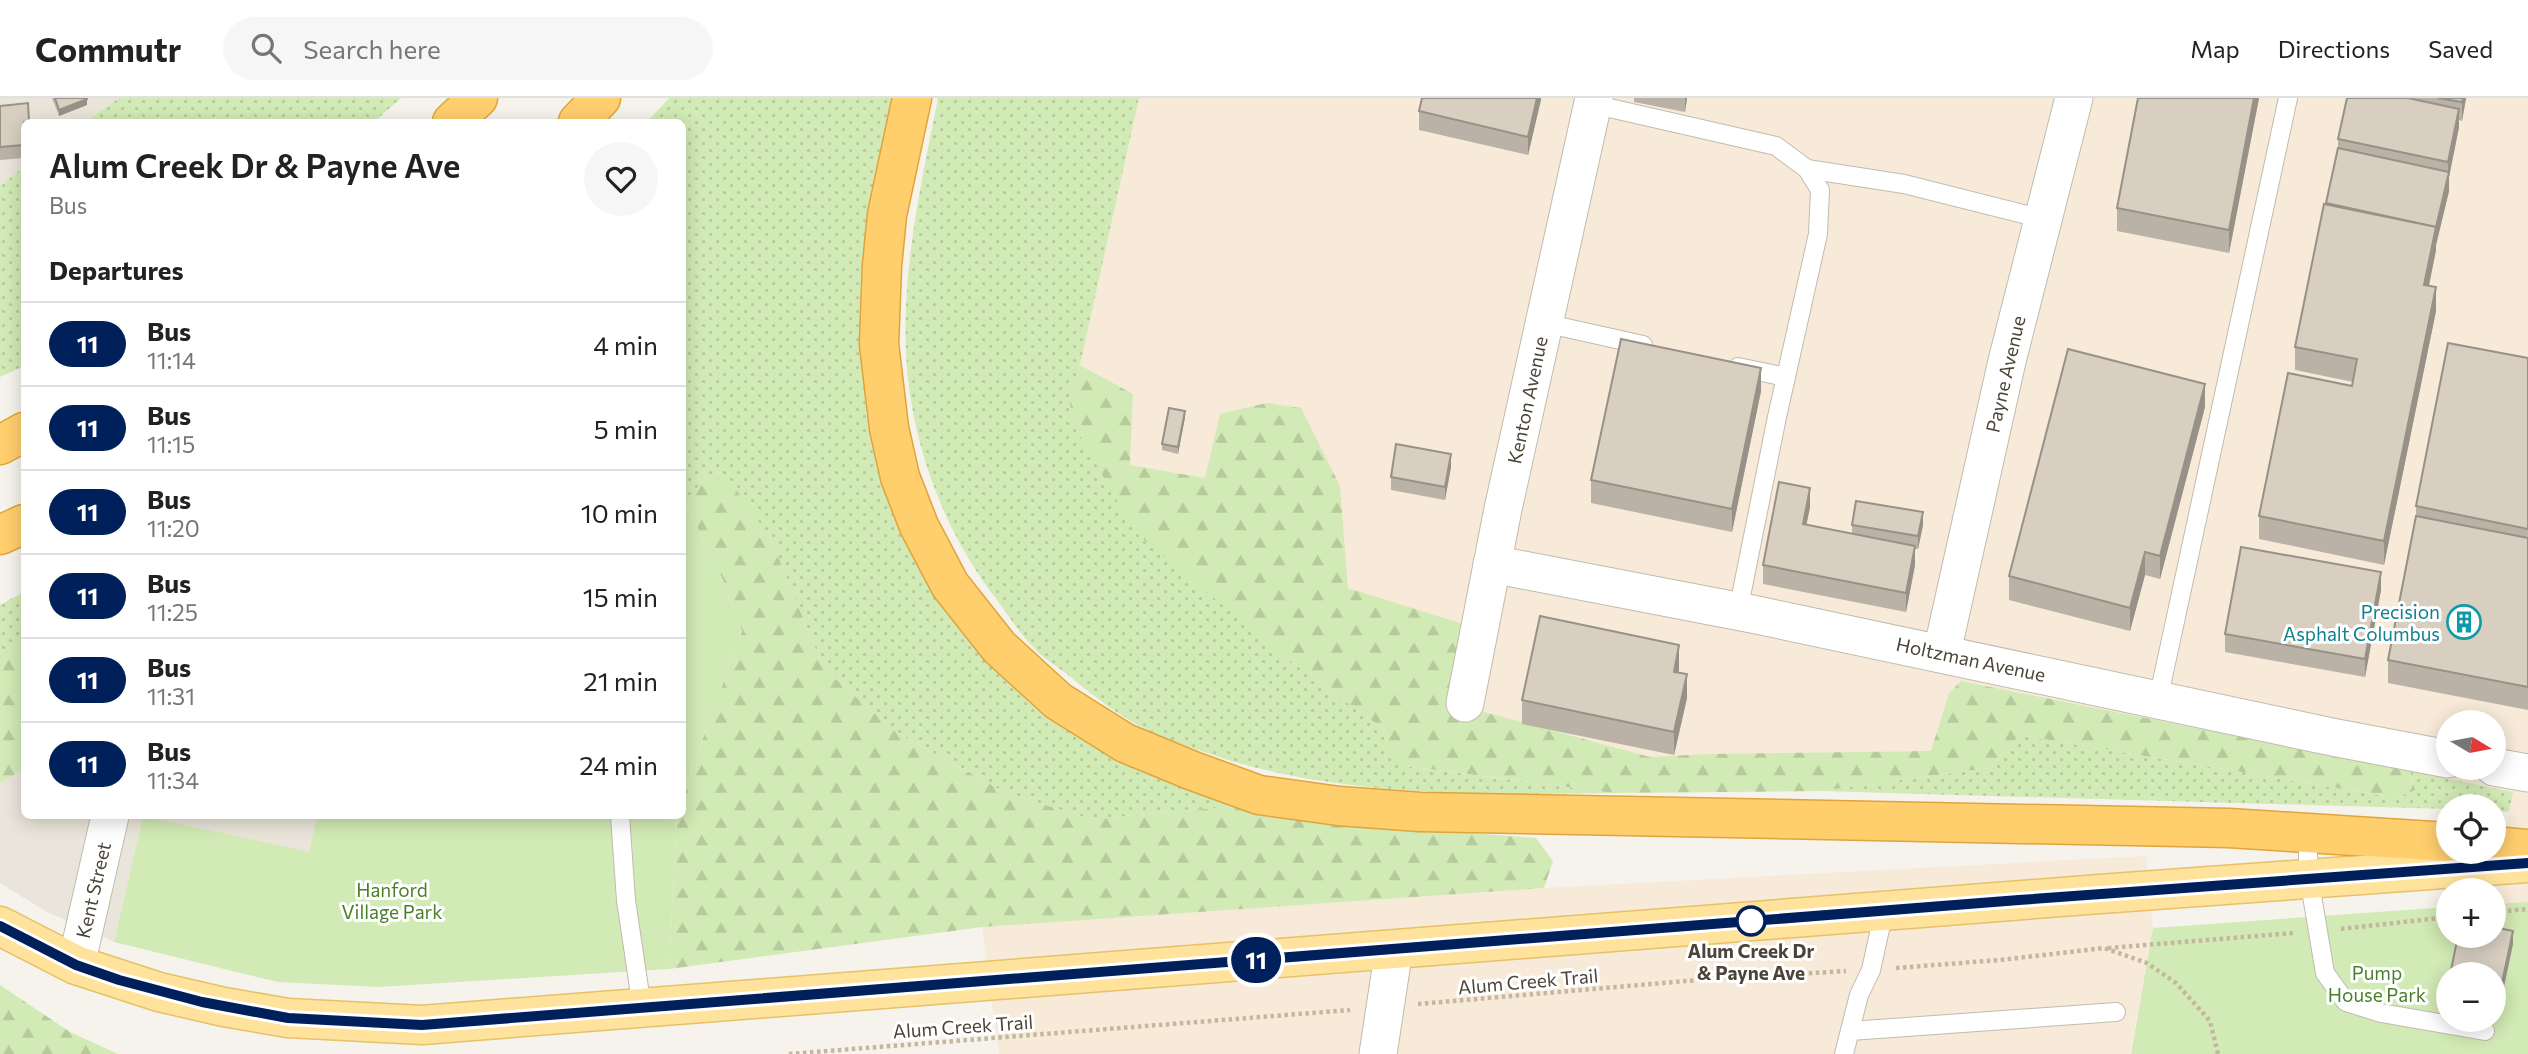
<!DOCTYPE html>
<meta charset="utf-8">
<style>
:root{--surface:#fff;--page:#f6f6f6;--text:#222;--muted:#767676;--line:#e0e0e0}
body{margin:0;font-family:Commissioner,sans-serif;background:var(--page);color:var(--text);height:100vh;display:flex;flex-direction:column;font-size:26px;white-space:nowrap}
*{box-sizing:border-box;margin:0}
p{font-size:23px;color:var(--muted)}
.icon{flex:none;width:38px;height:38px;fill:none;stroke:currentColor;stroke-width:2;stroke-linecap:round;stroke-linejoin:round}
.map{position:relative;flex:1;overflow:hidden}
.panel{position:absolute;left:21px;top:21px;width:665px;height:700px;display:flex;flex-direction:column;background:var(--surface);border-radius:10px;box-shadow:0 4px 18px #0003}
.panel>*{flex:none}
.badge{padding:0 14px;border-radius:23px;font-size:24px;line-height:46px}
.needle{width:46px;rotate:100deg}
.tools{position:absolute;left:2436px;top:612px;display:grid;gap:14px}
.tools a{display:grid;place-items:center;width:70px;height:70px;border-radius:50%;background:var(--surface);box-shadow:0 4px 18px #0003;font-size:35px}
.map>.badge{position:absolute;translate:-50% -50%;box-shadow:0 0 0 4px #fff}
h2{padding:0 28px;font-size:26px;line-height:63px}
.round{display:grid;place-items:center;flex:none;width:74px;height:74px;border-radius:37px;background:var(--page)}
.summary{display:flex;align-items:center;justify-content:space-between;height:119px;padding:0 28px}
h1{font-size:33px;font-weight:600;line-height:52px}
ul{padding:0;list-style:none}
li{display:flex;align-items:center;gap:21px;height:84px;padding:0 28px;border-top:2px solid var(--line)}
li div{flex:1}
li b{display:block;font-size:26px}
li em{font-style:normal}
li .badge{min-width:77px;font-weight:700;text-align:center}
header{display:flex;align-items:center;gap:42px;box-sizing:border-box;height:98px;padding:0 35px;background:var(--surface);border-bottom:2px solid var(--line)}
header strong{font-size:33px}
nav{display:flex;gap:38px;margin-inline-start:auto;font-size:24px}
.search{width:490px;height:63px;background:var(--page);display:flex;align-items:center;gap:18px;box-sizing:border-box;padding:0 24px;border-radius:38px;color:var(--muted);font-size:26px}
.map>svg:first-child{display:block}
.residential{fill:#eae5da}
.commercial{fill:#f7ead8;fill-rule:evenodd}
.grass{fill:url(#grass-dots)}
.forest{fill:url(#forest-firs)}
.park{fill:#d2eab5;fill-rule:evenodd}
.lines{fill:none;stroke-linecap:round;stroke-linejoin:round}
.lane-casing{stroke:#c2bbae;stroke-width:20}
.street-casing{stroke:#c2bbae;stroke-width:39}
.primary-casing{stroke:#e6c16a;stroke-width:41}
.highway-casing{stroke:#e0a43c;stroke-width:41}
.path{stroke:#c4b79f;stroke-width:4.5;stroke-dasharray:3.5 3.5;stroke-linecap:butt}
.lane{stroke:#fff;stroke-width:18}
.street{stroke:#fff;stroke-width:37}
.primary{stroke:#ffe39c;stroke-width:38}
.highway{stroke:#ffcf6e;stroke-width:38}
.wall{fill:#bab2a6}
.shaded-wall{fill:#979187}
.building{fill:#d8cfc1;stroke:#979187;stroke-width:2}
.line-casing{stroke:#fff;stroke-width:16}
.line{stroke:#00205b;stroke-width:10}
.stop-dot{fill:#fff;stroke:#00205b;stroke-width:3.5}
.labels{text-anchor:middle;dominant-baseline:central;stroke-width:6;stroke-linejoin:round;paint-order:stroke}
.street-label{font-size:19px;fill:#4b4439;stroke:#fff}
.culture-label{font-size:19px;fill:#0d838f;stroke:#fff;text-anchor:end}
.park-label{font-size:19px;fill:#4a7f2a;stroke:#fff}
.stop-label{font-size:19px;font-weight:bold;fill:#4b4439;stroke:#fff}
</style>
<header>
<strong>Commutr</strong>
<div class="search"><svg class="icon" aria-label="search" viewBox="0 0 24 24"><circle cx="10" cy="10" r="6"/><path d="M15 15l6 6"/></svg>Search here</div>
<nav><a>Map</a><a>Directions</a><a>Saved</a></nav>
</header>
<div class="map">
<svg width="2528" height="956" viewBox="0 0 2528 956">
<defs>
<pattern id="grass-dots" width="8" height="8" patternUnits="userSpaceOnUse" patternTransform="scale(1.75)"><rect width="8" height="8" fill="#d2eab5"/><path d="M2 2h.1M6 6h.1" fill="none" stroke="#b6ca9c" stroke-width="1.8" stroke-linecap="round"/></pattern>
<pattern id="forest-firs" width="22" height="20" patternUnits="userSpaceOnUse" patternTransform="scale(1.75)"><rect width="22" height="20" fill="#d2eab5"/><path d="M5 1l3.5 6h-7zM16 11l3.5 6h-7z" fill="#b6ca9c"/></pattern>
</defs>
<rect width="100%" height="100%" fill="#f6f3ec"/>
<g class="residential">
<polygon points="0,0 119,0 85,24 24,24 24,69 0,88"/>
<polygon points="24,671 24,718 317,718 309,755 143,718 114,844 45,813 0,785 0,685"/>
</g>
<g class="commercial">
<path d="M1139,0H2528V804L2494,806L2512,694L1961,583L1949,595L1932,653L1707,656L1650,659L1450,605L1467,527L1348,490L1340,388L1205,380L1130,367L1133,296L1080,267ZM2448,625H2494V670H2448Z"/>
<polygon points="2146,758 2153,830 2130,956 999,956 982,829 1544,790"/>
</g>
<g class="grass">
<polygon points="119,0 401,0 374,24 85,24"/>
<polygon points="669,0 894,0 862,244 866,316 885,390 955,521 1029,605 1099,650 1171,686 1237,708 1090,721 1006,695 897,635 824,571 770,439 705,377 687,408 683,406 682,24 647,24"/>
<path d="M938,0H1139L1080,267L1070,302L1281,556L1385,632L1405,668L1614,695C1473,697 1324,700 1190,649C1177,644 1163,640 1151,634C1120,619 1093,598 1067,576C1056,568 1043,560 1034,550C1020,536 1009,518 997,502C948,439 917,361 908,281C898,186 920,92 938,0Z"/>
<polygon points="24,69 24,268 0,279 0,88"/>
<polygon points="24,494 24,541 0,554 0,507"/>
<polygon points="2020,637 2397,700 2415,691 2410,673 2513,694 2509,714 2494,713 2494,709 2448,709 2448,711 1820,693 1989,670"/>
</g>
<g class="forest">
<polygon points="1080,267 1133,296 1130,367 1205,380 1220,316 1267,305 1301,310 1340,388 1348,490 1467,527 1451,605 1650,659 1707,656 1931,653 1949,595 1961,583 2410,673 2415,692 2397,700 2020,637 1989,670 1820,693 1614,695 1406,668 1384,652 1385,632 1281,556 1135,434 1072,324 1070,302"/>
<polygon points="705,376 732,386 770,439 824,571 897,635 1006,695 1090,721 1237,708 1354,726 1536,740 1553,763 1544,790 982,829 669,871 677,718 682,718 683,695 742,533 723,482 687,408"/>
<polygon points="24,541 24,671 0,685 0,554"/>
<polygon points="0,887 70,934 118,956 0,956"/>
</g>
<g class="park">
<polygon points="683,406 687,408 723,482 742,533 683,695"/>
<polygon points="143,718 309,754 317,718 677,718 669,871 379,889 278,884 114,844"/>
<path d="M2528,804V956H2131L2153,830L2448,809V838H2494V806ZM2448,877H2494V922H2448Z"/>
</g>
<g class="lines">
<g class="lane-casing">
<g id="lane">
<polyline points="1592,6 1776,48 1807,71 1820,92 1818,136 1777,319 1738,513"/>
<polyline points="1807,71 1904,86 2043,121"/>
<polyline points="1544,225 1643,247"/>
<polyline points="1738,269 1786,279"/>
<polyline points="2158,602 2288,0"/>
<polyline points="620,718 626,802 642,910"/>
<polyline points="2307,735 2309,780 2325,875 2346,904 2381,915 2485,933"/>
<polyline points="1850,933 2116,914"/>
<polyline points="1844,956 1859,897 1871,872 1884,813"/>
</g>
</g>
<g class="street-casing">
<g id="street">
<polyline points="1492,466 1752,516 2332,639 2448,661"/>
<polyline points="1942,554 2007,263 2074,0"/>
<polyline points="1465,605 1503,411 1594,0"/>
<polyline points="2494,669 2528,675"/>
<polyline points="76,867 110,718"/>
<polyline points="1378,956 1394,851"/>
</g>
</g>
<g class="primary-casing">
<polyline id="primary" points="0,828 76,867 159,894 224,909 288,920 422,927 2100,796 2528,765"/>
</g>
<g class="highway-casing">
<g id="highway">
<polyline points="912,0 887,117 882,168 879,246 889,330 900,379 919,428 950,487 999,549 1058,603 1125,645 1193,673 1259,697 1339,708 1420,714 2229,730 2448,744"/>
<polyline points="452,24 478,0"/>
<polyline points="578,24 601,0"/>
<polyline points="0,347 24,334"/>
<polyline points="0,437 24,426"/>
<polyline points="2494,748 2528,751"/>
</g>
</g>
<g class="path">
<polyline points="2494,814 2528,811"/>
<polyline points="2341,831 2448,819"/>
<polyline points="2108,850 2294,835"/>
<polyline points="1896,870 2000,862 2104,850 2147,865 2176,885 2210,923 2218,956"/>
<polyline points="1418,906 1698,882 1846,873"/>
<polyline points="789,956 1350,912"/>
</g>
<use href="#lane" class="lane"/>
<use href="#street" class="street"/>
<use href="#primary" class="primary"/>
<use href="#highway" class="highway"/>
</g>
<g class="wall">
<polygon points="52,0 87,0 87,7 59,18"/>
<polygon points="1541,0 1528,57 1419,32 1419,13"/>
<polygon points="1634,0 1687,0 1685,14 1634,4"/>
<polygon points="2259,0 2229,155 2117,133 2117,110"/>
<polygon points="2347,0 2466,0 2462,23 2459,22 2459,29 2449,79 2449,93 2436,147 2436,152 2429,188 2436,213 2384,467 2259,441 2259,418 2352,288 2353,284 2295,272 2295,249 2338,50 2338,41"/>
<polygon points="0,8 24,24 24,60 0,62"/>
<polygon points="2528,260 2528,612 2388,585 2388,562 2416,420 2416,408"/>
<polygon points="1761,293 1732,434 1591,405 1591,382"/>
<polygon points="2205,309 2160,481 2145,477 2130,533 2009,502 2009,478"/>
<polygon points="1185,319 1178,356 1162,352 1162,346"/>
<polygon points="1451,369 1445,402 1391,392 1391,379"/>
<polygon points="1810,409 1806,427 1852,436 1852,427 1923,427 1918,451 1915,451 1915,467 1906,514 1763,486 1763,467"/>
<polygon points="2381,492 2365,579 2225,554 2225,536"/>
<polygon points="1679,571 1678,575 1687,600 1674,657 1522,626 1522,602"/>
<polygon points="2513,846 2500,907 2494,906 2494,877"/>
</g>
<g class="shaded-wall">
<polygon points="1537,0 1541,0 1541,2 1528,57 1528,39"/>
<polygon points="1685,0 1687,0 1685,14"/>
<polygon points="2254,0 2259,0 2229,155 2229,132"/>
<polygon points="2463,0 2466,0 2462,23 2462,4"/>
<polygon points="87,1 87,7 59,18 59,12"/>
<polygon points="2459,11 2459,29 2449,79 2449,93 2436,147 2436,129 2448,78 2448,64"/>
<polygon points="2436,129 2436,152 2424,211 2424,187"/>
<polygon points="2436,189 2436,213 2384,467 2384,443"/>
<polygon points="1761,270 1761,293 1732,434 1732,411"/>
<polygon points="2205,286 2205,309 2160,481 2160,458"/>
<polygon points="1185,313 1185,319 1178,356 1178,349"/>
<polygon points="1451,356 1451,369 1445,402 1445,389"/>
<polygon points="1810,390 1810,409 1803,444 1803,426"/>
<polygon points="1923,414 1923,427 1918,451 1918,438"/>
<polygon points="1915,448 1915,467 1906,514 1906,495"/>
<polygon points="2145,454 2145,477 2130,533 2130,510"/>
<polygon points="2381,474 2381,492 2365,579 2365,561"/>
<polygon points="1679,547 1679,571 1674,597 1674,574"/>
<polygon points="1687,576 1687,600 1674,657 1674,634"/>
<polygon points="2513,833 2513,846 2500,907 2500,894"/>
</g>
<g class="building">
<polygon points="55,0 87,0 87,1 59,12"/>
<polygon points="1422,0 1537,0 1528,39 1419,13"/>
<polygon points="2138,0 2254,0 2229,132 2117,110"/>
<polygon points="2347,0 2408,0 2459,11 2448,64 2338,41"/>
<polygon points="2438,0 2463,0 2462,4"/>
<polygon points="28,5 29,24 24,24 24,47 0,49 0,8"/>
<polygon points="2338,50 2449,74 2436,129 2326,105"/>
<polygon points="2324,106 2436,129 2424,187 2436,189 2384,443 2259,418 2288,275 2352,288 2357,261 2295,249"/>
<polygon points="1621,241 1761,270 1732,411 1591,382"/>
<polygon points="2448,245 2528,260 2528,431 2416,408"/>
<polygon points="2068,251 2205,286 2160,458 2145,454 2130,510 2009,478"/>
<polygon points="1169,310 1185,313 1178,349 1162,346"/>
<polygon points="1396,346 1451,356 1445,389 1391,379"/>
<polygon points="1779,384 1810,390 1803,426 1915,448 1906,495 1763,467"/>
<polygon points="1856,403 1923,414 1918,438 1852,427"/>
<polygon points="2416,418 2528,440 2528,589 2388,562"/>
<polygon points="2241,449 2381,474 2365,561 2225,536"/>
<polygon points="1540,518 1679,547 1674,574 1687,576 1674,634 1522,602"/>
<polygon points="2494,829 2513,833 2500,894 2494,893 2494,877 2450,877 2458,838 2494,838"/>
</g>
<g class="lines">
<g class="line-casing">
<polyline id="line" points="0,828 76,867 119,882 202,904 288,920 422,927 2019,802 2528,765"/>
</g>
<use href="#line" class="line"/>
</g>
<defs>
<g id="building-ring" transform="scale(1.75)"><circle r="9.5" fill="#fff" stroke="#0f9aa8" stroke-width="1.5"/><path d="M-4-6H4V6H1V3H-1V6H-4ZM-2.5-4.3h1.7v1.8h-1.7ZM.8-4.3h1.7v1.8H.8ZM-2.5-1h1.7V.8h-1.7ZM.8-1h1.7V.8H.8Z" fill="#0f9aa8"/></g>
</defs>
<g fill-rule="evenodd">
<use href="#building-ring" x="2464" y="524"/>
</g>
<circle class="stop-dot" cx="1751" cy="823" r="14"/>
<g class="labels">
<g class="street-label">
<text transform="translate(2005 276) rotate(-77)">Payne Avenue</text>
<text transform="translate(1527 302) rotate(-78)">Kenton Avenue</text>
<text transform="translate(1971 561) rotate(12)">Holtzman Avenue</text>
<text transform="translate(93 792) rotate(-77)">Kent Street</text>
<text transform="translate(1528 883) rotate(-5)">Alum Creek Trail</text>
<text transform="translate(963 928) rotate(-4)">Alum Creek Trail</text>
</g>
<g class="culture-label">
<text x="2440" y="513">Precision<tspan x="2440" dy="22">Asphalt Columbus</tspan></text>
</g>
<g class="park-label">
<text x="392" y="791">Hanford<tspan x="392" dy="22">Village Park</tspan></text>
<text x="2377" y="874">Pump<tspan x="2377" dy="22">House Park</tspan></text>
</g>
<g class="stop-label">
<text x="1751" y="852">Alum Creek Dr<tspan x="1751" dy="22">&amp; Payne Ave</tspan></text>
</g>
</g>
</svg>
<div class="tools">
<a><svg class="needle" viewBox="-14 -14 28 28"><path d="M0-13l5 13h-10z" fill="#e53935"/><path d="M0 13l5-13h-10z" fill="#767676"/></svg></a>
<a><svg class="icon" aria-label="locate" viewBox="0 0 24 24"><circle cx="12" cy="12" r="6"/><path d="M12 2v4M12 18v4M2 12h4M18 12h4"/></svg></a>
<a>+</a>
<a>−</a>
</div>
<b class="badge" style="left:1256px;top:862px;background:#00205b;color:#fff">11</b>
<section class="panel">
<div class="summary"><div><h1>Alum Creek Dr &amp; Payne Ave</h1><p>Bus</p></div><a class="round"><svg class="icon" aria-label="heart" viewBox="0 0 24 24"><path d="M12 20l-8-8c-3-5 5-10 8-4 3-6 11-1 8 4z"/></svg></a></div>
<h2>Departures</h2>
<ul>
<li><span class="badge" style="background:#00205b;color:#fff">11</span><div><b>Bus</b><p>11:14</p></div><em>4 min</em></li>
<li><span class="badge" style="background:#00205b;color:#fff">11</span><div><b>Bus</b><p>11:15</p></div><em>5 min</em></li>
<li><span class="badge" style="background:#00205b;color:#fff">11</span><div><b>Bus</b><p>11:20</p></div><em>10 min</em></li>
<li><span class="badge" style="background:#00205b;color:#fff">11</span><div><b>Bus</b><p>11:25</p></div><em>15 min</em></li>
<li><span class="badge" style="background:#00205b;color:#fff">11</span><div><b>Bus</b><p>11:31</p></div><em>21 min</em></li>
<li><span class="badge" style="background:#00205b;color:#fff">11</span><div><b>Bus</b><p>11:34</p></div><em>24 min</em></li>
</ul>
</section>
</div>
